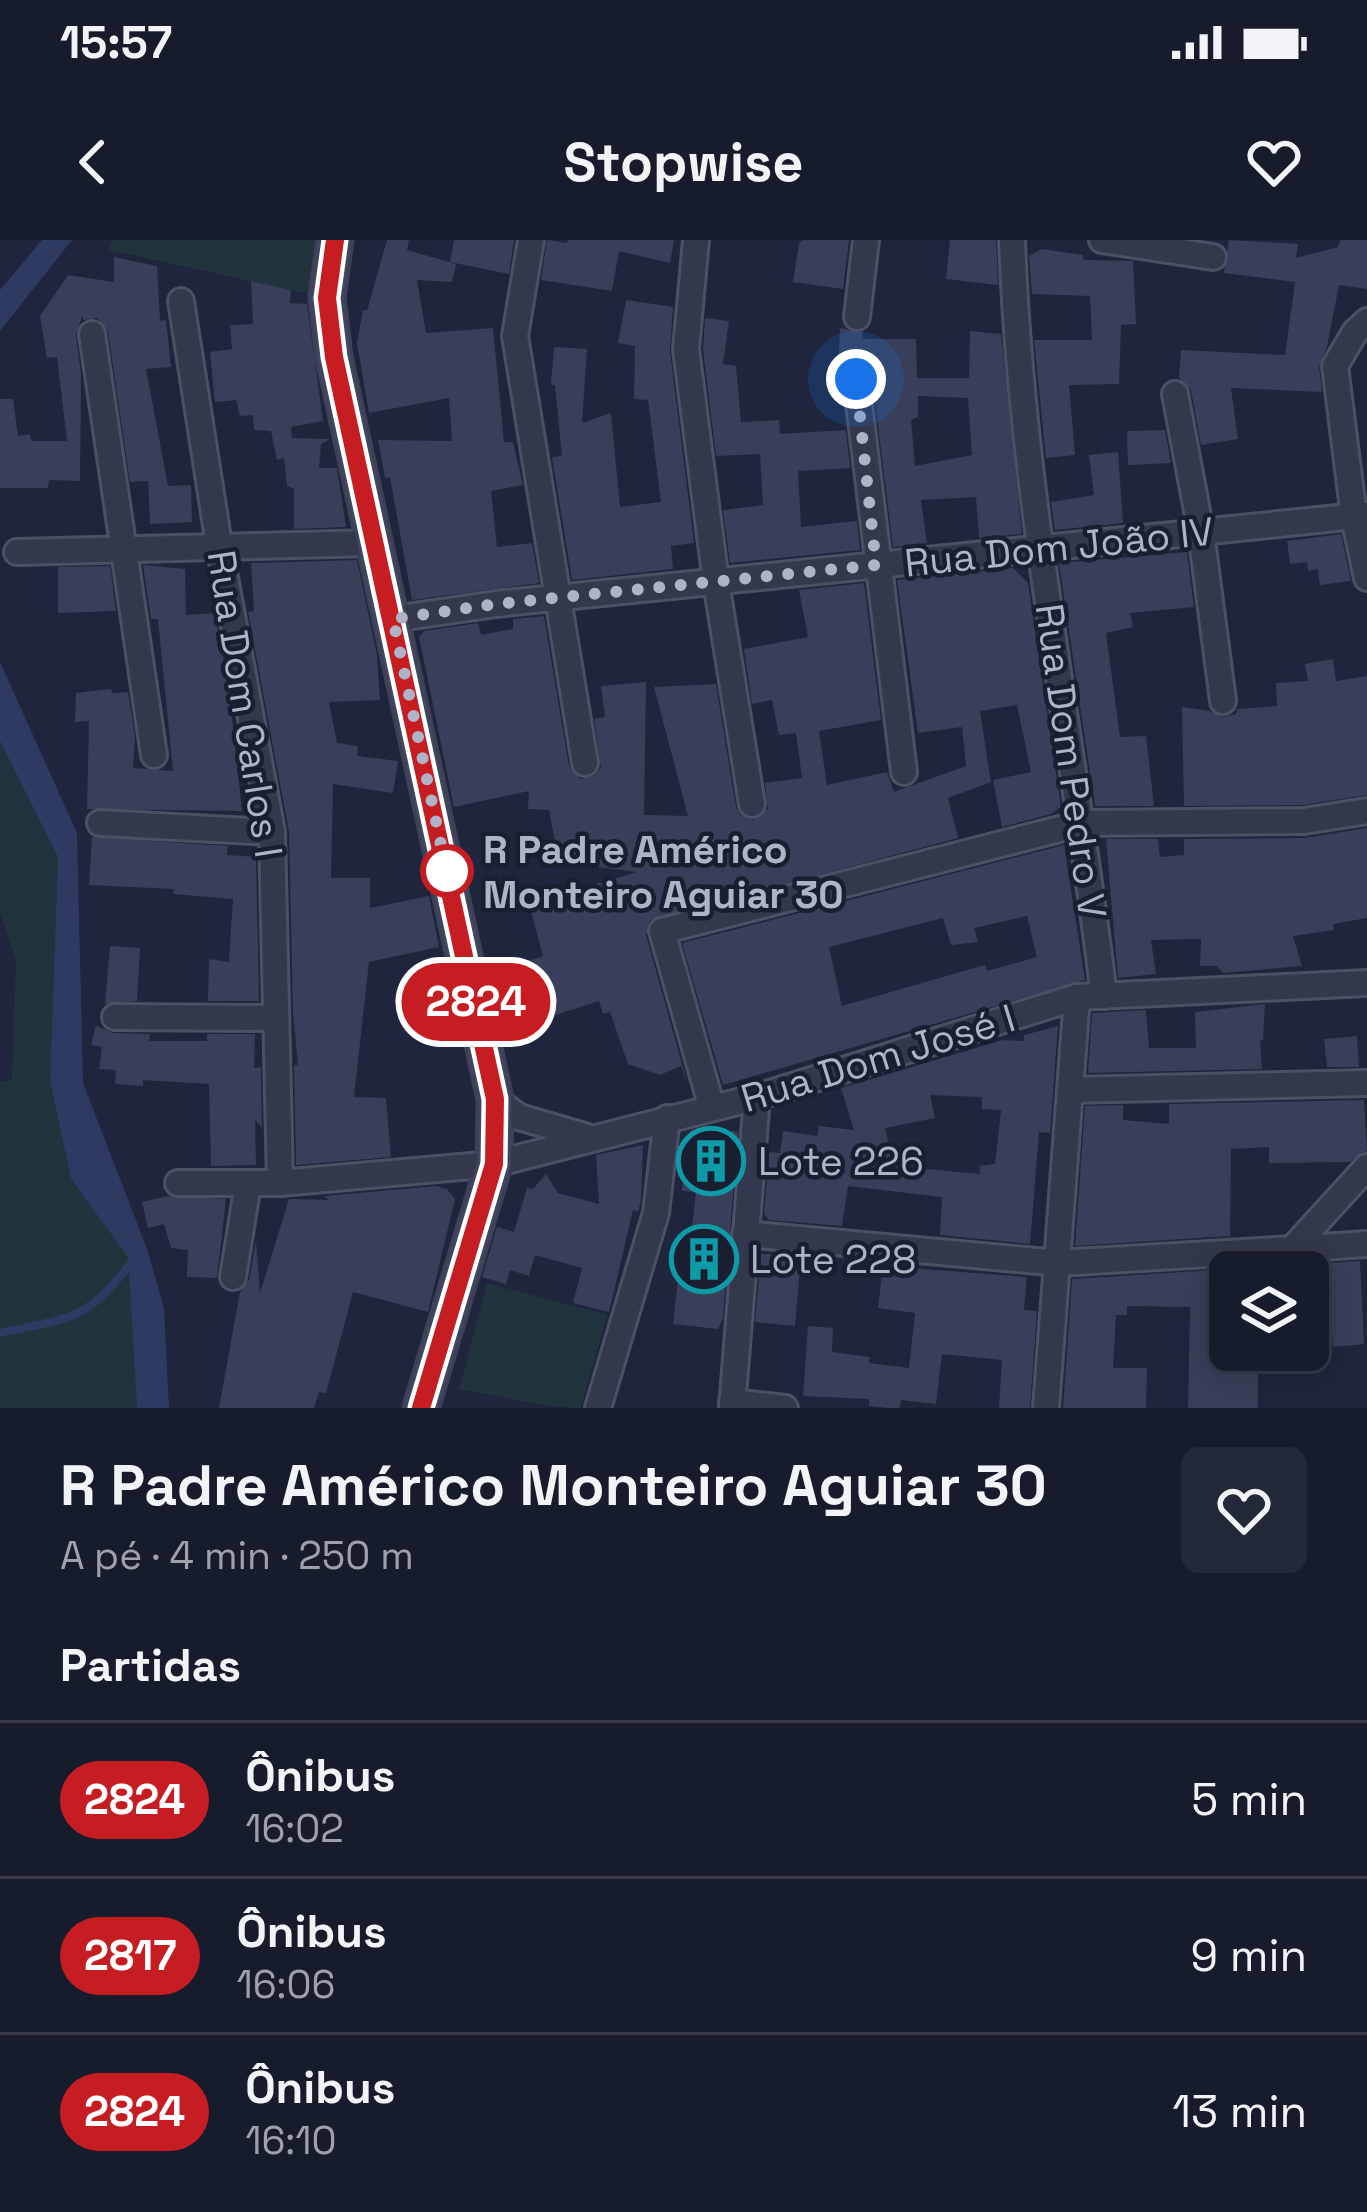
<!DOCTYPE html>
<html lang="pt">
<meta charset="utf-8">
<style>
:root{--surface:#171c2d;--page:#242939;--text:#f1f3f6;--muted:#9ea1aa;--line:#363a49}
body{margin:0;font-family:"Space Grotesk",sans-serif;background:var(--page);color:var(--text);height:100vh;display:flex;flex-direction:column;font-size:45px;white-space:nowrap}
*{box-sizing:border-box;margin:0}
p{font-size:39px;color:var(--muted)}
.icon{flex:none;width:66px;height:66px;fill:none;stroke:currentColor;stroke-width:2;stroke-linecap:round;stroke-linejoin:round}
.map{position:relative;height:1168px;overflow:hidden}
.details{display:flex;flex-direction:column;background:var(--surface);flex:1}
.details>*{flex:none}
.badge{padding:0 24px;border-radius:39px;font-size:42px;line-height:78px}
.fabs{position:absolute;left:1209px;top:1011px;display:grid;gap:24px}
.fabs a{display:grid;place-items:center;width:120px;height:120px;border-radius:18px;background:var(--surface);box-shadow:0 6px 30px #0003,0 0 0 3px var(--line);font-size:60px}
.you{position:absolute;width:60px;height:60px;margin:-30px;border:9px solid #fff;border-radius:50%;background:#1a73e8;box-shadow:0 0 0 18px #1a73e833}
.map>.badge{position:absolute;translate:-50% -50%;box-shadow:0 0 0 6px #fff}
h2{padding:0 60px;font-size:45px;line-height:108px}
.round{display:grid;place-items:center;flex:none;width:126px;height:126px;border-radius:18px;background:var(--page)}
.headline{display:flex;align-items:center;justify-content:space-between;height:204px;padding:0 60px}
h1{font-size:57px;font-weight:800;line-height:90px}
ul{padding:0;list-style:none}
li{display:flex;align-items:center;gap:36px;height:156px;padding:0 60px;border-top:3px solid var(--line)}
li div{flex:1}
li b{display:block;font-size:45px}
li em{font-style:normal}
li .badge{min-width:132px;font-weight:700;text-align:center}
.status{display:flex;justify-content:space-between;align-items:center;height:84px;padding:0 60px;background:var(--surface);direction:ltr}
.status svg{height:33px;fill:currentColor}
header{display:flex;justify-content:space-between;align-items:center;height:156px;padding:0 60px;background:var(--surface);font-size:54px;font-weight:800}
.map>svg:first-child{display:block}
.green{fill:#21343d}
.water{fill:#2f3a63}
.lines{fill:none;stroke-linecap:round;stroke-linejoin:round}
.stream{stroke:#2f3a63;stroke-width:8}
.building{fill:#393f5a;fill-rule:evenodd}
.street-casing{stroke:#4b5064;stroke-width:30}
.secondary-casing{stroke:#3d4155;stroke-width:39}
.street{stroke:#33384c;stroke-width:24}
.secondary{stroke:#41465f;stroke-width:33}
.line-casing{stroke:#fff;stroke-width:27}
.line{stroke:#c61d23;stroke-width:18}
.walk{stroke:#aeb3c8;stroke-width:12;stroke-dasharray:0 21.6}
.stop-dot{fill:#fff;stroke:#c61d23;stroke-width:6}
.labels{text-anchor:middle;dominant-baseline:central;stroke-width:9;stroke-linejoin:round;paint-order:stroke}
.street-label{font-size:39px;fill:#aeb3c8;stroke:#191e31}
.stop-label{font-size:39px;font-weight:bold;fill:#aeb3c8;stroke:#191e31;text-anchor:start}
.poi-label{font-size:39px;fill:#aeb3c8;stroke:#191e31;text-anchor:start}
</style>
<div class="status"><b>15:57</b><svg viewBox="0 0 49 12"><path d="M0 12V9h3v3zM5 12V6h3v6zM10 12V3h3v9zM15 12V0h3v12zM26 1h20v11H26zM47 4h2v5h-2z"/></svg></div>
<header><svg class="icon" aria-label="back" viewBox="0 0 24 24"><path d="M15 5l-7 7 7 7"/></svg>Stopwise<svg class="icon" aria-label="heart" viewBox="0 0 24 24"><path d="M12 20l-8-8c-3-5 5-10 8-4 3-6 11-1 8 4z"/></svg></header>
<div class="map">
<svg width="1367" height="1168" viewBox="0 0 1367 1168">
<rect width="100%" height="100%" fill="#1f253c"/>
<g class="green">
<polygon points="112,0 319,0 309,54 109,10"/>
<polygon points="0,501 58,617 50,841 71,939 128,1017 137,1168 0,1168 0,842 12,840 16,721 0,671"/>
<path d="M487,1043L607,1075L581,1168C540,1168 501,1155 459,1150Z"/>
</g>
<g class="water">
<polygon points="42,0 72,0 0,91 0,50"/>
<polygon points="0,422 77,593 83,843 147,1009 164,1068 169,1168 137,1168 128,1017 71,939 50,841 58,617 0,501"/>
</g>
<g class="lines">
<path class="stream" d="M0,1093C73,1077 87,1081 134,1019"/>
</g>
<g class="building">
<polygon points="387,0 409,0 407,10 456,24 452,42 417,40 426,93 493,88 504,202 513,202 523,245 491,251 497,307 532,303 539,343 412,360 390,237 385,238 378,200 452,201 449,158 369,173 357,103 363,70 367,71"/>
<polygon points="454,0 514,0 509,34 450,22"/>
<polygon points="547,0 567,3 568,0 674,0 670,23 619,11 612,51 541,40"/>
<polygon points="803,0 849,0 843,49 793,42 799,3"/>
<polygon points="950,0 996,0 998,45 946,39"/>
<polygon points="1229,0 1298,4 1296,18 1338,7 1340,0 1367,0 1367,49 1339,45 1327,107 1319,127 1322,152 1231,148 1238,199 1201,205 1191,150 1179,138 1181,110 1285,115 1295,42 1224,33"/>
<polygon points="1042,9 1083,15 1083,20 1133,21 1136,84 1121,85 1119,144 1069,145 1075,215 1046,218 1034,100 1092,100 1090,56 1032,54 1029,16"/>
<polygon points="114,17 157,26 160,81 166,80 171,127 146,129 168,246 191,245 192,282 150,284 148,241 130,242 108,92 97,78 84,80 82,76 76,95 81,134 80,241 49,240 48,248 0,248 0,159 13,159 18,196 30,194 31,201 67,201 57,117 47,118 40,76 68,35 114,42"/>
<polygon points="251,41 291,50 290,63 307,64 323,181 291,187 292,198 330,199 321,204 319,228 337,228 346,287 294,289 294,249 287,246 284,218 277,220 271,191 254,190 253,175 240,176 236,160 215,162 210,112 232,109 230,85 253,84"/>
<polygon points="626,60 673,67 670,111 694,303 671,306 673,329 572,340 552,217 562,216 555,145 551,145 554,107 587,109 582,183 611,173 620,267 661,262 648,160 634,159 635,106 618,103"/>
<polygon points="705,78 729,81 723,124 736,126 741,182 779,180 780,194 846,190 850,228 798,231 801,287 857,281 860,310 730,323 723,270 763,265 760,214 716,216 703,109"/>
<path d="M840,88L863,92L862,99H916L917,138H969L970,91L1001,94L1022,294L979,298L976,257L921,260L927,303L893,307L872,137L862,124L861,114L839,113ZM918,156L968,158L972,215L915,226L911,180L918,177Z"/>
<polygon points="1165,190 1171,223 1128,225 1127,191"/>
<polygon points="1118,212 1123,283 1055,290 1051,262 1094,255 1089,215"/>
<polygon points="1341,294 1351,341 1320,345 1318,329 1308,331 1307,322 1290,324 1287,301"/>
<polygon points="1187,312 1194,367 1130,373 1133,387 1106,393 1120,497 1146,496 1154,566 1095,566 1059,323"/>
<polygon points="357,320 377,415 380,460 329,462 337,503 358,506 357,516 398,521 393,553 333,544 331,638 370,638 370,668 429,656 439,707 369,722 354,857 386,858 391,917 296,925 294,825 298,825 293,772 289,592 248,372 254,371 251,323"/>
<polygon points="143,325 185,329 186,375 215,373 229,449 242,571 87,569 89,481 75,482 76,453 111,449 112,453 128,452 135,496 133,528 173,531 158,379 151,379"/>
<polygon points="110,326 116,371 58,373 58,327"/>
<polygon points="1013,328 1028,343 1061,567 1051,574 1002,587 993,540 1031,532 1017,465 980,471 991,542 948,558 958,598 650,680 646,695 688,845 681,826 660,835 628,824 610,772 603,774 599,761 540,780 522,723 543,716 529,664 637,632 559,622 549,570 528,569 529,551 454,567 419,397 424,391 478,383 481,395 513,389 513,379 544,376 569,526 580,539 594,536 601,528 594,479 605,477 601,446 646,442 644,575 688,576 654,447 716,444 736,567 740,575 753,580 768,569 765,543 802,538 796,493 779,495 772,460 752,464 744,409 808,397 799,350 864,343 881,480 819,491 827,545 887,532 894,552 966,526 962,487 918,493 897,340"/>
<polygon points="1333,419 1336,441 1367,436 1367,555 1303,565 1184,566 1182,467 1210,471 1224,477 1236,474 1237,469 1277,466 1276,443 1308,441 1305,424"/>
<polygon points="1367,588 1367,678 1333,684 1334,690 1293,696 1302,726 1223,733 1217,726 1200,726 1201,699 1151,700 1156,734 1118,738 1106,599 1158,599 1160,617 1184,615 1184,599 1304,598"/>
<polygon points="92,597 228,606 227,615 256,617 259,761 208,761 209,719 229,722 233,659 173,654 174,649 89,645"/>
<path d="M1064,605L1085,740L723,845L682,703ZM1027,676L1037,717L987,731L985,725L842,766L829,707L943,678L951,705L978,702L974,688Z"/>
<polygon points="110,706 140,708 137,761 105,764"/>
<polygon points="1265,764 1263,800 1260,800 1262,829 1088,833 1092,773 1146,770 1149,808 1196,808 1195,772"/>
<polygon points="96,786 114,793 150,794 149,801 207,801 207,794 255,794 254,828 261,827 262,888 255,880 256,925 211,926 209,844 143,840 143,846 115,844 116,830 99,829 102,807 91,805"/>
<path d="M1058,786L1050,893L1039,892L1030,1004L940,995L942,957L848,946L842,986L769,980L764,974L769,912L780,913L783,891L817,896L819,886L854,890L841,848L1003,800L1024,801V795ZM930,855L982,857V869L1001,870L995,924L980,926V934L894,926L885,888L935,878Z"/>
<polygon points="1357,796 1359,827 1327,827 1324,799"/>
<polygon points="1364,860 1367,911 1350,922 1269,923 1269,907 1231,909 1230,996 1075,1006 1085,866 1123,865 1123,880 1169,884 1169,864"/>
<polygon points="704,888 738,892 723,1078 718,1089 673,1084 683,994 691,995 696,952 682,951 690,891"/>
<polygon points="643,905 641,960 638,972 633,970 609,1072 573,1063 582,1028 535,1015 529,1036 510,1030 506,1044 482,1037 497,987 514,992 527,948 533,949 546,934 558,953 599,964 596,915"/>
<polygon points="436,946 447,949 455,959 428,1072 353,1052 326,1153 319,1152 314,1168 219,1168 240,1052 249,1040 256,1000 260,1053 289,959 329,960 324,956"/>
<polygon points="168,956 226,959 217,1038 187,1037 188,1010 171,1008 164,984 148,988 142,962"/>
<polygon points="761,1014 801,1016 795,1086 755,1082"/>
<polygon points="1360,1021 1364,1104 1333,1107 1332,1093 1308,1095 1308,1024"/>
<polygon points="883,1026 1027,1037 1024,1070 1037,1071 1030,1168 999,1168 1002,1120 942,1114 936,1164 901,1160 900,1168 888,1168 869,1166 869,1159 803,1156 808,1086 833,1088 832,1112 870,1117 869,1123 909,1128 915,1073 878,1068"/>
<polygon points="1231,1029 1230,1132 1258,1131 1258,1168 1188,1168 1190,1067 1127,1066 1127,1075 1116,1075 1113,1128 1147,1128 1146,1168 1063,1168 1072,1039"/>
</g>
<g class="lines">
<g class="street-casing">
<g id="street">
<polyline points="531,0 515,96 585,523"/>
<polyline points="696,0 686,109 716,342 752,564"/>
<path d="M1012,0C1021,254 1074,504 1104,756"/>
<polyline points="1102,0 1213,17"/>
<polyline points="181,61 219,305 272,592 280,943"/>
<polyline points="857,77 866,0"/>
<polyline points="1367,81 1355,92 1335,126 1354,277 1367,338"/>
<polyline points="92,94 154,515"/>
<polyline points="856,139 904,532"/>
<polyline points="1175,154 1201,292 1223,461"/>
<polyline points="17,312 375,303"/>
<polyline points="393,379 496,364 1367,275"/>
<polyline points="100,583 272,592"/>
<polyline points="115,777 276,778"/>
<polyline points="1071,850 1367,843"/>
<polyline points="495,859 519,877 591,898"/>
<polyline points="712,868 662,691 1083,583 1304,581 1367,571"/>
<polyline points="178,943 280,943 494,924 757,857 1077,757 1367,743"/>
<polyline points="745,994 1059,1023 1292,1009 1367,927"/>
<polyline points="1292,1009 1367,1004"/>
<polyline points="233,1037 248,944"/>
<polyline points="732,1162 785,1168"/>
<polyline points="598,1168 656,973 667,878"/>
<polyline points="732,1168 757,857"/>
<polyline points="1046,1168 1077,757"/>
</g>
</g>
<g class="secondary-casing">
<polyline id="secondary" points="335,0 327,57 334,117 495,859 494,924 421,1168"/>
</g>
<use href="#street" class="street"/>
<use href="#secondary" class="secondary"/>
</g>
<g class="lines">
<g class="line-casing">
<polyline id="line" points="335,0 327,58 334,117 495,859 494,924 421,1168"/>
</g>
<use href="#line" class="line"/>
<polyline class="walk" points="447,631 448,638 393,379 496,364 876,325 856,139"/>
</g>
<defs>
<g id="building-ring" transform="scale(3.45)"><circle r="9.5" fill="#191e31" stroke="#0f9aa8" stroke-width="1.5"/><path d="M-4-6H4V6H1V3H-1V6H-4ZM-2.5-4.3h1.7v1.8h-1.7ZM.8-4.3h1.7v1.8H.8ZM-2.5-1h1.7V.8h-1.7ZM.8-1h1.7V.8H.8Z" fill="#0f9aa8"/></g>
</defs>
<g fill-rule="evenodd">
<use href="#building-ring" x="711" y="921"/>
<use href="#building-ring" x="704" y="1019"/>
</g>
<circle class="stop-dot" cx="447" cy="631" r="24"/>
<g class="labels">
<g class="street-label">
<text transform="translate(1059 307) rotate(-6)">Rua Dom João IV</text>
<text transform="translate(245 464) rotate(81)">Rua Dom Carlos I</text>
<text transform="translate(1071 521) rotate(82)">Rua Dom Pedro V</text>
<text transform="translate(878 818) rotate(-17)">Rua Dom José I</text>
</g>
<g class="stop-label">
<text x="483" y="609">R Padre Américo<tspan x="483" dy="45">Monteiro Aguiar 30</tspan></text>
</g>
<g class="poi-label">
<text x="758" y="921">Lote 226</text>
<text x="750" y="1019">Lote 228</text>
</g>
</g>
</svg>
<div class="fabs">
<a><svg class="icon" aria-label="layers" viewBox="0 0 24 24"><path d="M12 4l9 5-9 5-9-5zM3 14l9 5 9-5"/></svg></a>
</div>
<div class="you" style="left:856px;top:139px"></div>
<b class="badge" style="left:476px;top:762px;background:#c61d23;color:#fff">2824</b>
</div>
<section class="details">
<div class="headline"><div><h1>R Padre Américo Monteiro Aguiar 30</h1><p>A pé · 4 min · 250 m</p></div><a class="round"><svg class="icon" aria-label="heart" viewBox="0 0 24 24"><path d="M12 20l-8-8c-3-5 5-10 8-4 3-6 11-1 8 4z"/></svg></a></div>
<h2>Partidas</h2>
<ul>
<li><span class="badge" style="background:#c61d23;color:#fff">2824</span><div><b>Ônibus</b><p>16:02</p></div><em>5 min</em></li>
<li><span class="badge" style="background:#c61d23;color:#fff">2817</span><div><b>Ônibus</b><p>16:06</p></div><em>9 min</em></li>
<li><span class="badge" style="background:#c61d23;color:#fff">2824</span><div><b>Ônibus</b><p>16:10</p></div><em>13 min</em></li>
</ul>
</section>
